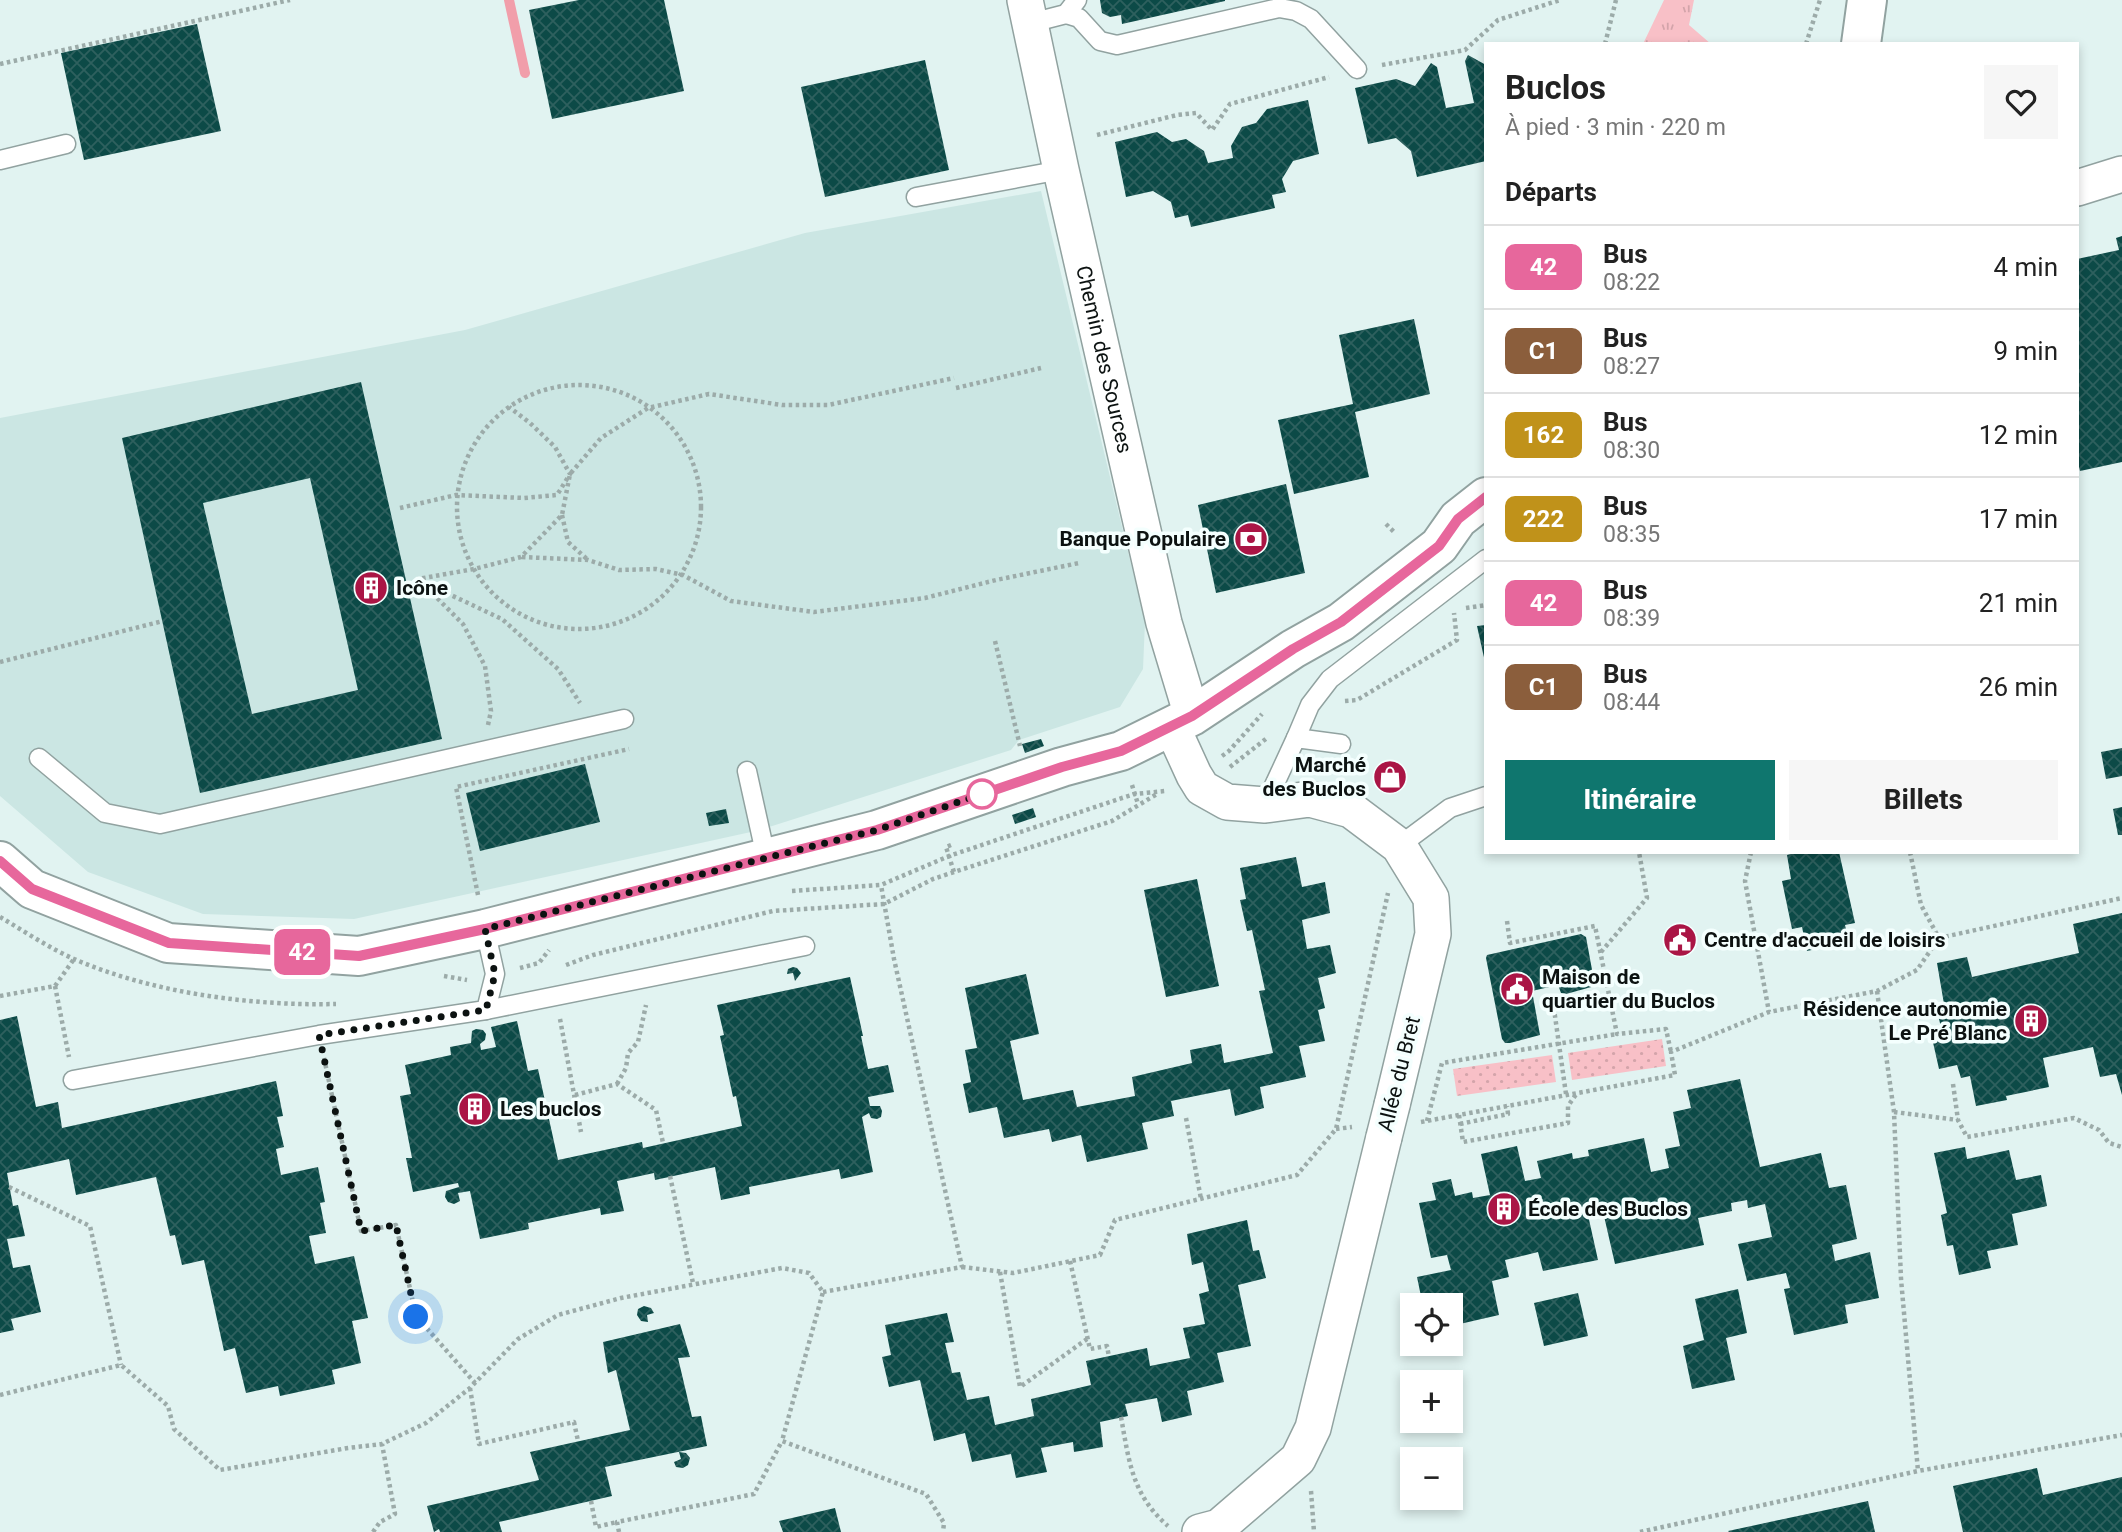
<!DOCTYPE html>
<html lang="fr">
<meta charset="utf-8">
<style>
:root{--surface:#fff;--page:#f6f6f6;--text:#222;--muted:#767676;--line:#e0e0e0;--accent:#0f766e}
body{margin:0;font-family:Roboto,sans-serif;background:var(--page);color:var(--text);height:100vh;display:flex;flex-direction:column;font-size:26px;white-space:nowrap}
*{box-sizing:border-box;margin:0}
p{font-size:23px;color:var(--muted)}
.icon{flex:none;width:38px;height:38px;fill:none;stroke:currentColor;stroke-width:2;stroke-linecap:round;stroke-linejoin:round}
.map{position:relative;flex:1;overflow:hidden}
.drawer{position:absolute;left:1484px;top:42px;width:595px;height:812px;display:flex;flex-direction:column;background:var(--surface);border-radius:0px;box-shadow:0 4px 10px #0003}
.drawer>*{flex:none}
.badge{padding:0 14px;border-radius:10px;font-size:24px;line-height:46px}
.buttons{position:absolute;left:1400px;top:1293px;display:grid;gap:14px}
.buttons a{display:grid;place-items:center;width:63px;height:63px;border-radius:0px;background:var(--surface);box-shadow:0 4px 10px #0003;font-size:35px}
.you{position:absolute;width:35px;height:35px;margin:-18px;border:5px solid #fff;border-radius:50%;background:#1a73e8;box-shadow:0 0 0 10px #1a73e833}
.map>.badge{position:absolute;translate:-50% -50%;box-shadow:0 0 0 4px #fff}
h2{padding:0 21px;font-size:26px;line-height:63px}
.round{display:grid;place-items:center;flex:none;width:74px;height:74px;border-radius:0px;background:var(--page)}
.summary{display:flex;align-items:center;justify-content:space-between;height:119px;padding:0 21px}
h1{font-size:33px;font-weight:700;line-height:52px}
.button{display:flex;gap:14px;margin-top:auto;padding:14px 21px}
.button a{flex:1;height:80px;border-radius:0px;background:var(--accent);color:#fff;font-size:28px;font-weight:700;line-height:80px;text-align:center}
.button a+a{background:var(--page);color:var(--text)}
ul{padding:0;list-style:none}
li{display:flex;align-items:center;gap:21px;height:84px;padding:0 21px;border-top:2px solid var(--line)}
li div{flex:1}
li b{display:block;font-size:26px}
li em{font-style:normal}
li .badge{min-width:77px;font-weight:700;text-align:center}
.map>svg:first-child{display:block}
.built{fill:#cbe6e3}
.grass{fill:url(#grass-dots)}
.park{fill:url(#park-tufts)}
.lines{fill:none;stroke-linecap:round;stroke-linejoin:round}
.stream{stroke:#f19eaa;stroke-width:10}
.building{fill:url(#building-cross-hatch);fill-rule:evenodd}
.lane-casing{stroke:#91a2a0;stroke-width:21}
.street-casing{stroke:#91a2a0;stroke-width:38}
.secondary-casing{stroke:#91a2a0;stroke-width:42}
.path{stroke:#9caba9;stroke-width:4.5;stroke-dasharray:3.5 3.5;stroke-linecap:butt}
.lane{stroke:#fff;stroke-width:18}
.street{stroke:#fff;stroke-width:35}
.secondary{stroke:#fff;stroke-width:38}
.street-bridge-casing{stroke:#91a2a0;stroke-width:38;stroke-linecap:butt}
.street-bridge{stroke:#fff;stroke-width:35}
.line-casing{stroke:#fff;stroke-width:16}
.line{stroke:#e7679c;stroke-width:10}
.walk{stroke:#0c1211;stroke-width:7;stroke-dasharray:0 12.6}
.stop-dot{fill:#fff;stroke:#e7679c;stroke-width:3.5}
.labels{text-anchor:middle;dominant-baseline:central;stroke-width:7;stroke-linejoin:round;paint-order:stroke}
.street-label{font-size:21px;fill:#0c1211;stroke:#f4fffe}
.poi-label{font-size:21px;font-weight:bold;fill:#0c1211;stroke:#f4fffe;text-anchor:start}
</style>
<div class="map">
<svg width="2122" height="1532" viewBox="0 0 2122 1532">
<defs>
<pattern id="grass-dots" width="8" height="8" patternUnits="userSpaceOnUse" patternTransform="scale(1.75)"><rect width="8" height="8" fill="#f8c0c7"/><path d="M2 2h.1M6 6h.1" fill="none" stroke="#d3a4aa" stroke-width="1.8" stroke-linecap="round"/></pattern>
<pattern id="park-tufts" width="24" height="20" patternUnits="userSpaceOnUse" patternTransform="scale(1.75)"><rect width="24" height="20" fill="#f8c0c7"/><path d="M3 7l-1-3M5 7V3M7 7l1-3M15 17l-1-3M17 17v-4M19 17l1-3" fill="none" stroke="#d3a4aa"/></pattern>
<pattern id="building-cross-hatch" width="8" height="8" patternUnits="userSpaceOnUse" patternTransform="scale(1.75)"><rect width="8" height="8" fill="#0c4a47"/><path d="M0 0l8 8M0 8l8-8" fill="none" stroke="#2e605e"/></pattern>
</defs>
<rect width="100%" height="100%" fill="#e1f3f1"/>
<polygon class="built" points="1041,191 1145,622 1143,669 1120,707 1019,740 1011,750 760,830 354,919 203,914 88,872 0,796 0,418 465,330 805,233"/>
<g class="grass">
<polygon points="1662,1039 1666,1066 1572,1080 1568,1053"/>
<polygon points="1552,1055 1556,1082 1457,1096 1453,1069"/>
</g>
<polygon class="park" points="1664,0 1694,0 1689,25 1711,44 1643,44"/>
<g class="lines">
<polyline class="stream" points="509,0 525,73"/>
</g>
<g class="building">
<polygon points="579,0 664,0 684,91 552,119 529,10"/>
<polygon points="1100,0 1225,0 1225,1 1122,24 1121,15 1110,17 1102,13"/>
<polygon points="197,24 221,131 84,160 61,53"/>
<polygon points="1468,55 1486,65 1486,161 1417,177 1411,151 1396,138 1368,144 1355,88 1396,79 1415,86 1431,63 1437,67 1446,108 1474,103 1465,61"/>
<polygon points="925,60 949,170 825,197 801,87"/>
<polygon points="1308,100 1319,154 1293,161 1282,179 1286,192 1272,195 1275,208 1191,227 1188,215 1175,218 1171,202 1153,191 1126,197 1115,142 1157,132 1172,142 1186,139 1204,151 1208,163 1233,158 1231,146 1242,127 1256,123 1267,109"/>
<polygon points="2122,236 2122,462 2080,471 2077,459 2077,259 2119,250 2116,238"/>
<polygon points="1414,319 1430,394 1355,412 1369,477 1294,494 1278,420 1353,404 1339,335"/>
<path d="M361,382L442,739L200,793L122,438ZM310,478L358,690L252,714L203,503Z"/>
<polygon points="1286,484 1305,573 1216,593 1198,505"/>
<polygon points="1486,625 1486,662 1485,662 1477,626"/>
<polygon points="1041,739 1044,746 1025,753 1022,744"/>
<polygon points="2122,748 2122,776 2106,779 2101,752"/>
<polygon points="585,764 600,822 480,851 466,793"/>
<polygon points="2122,807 2122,835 2118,835 2113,809"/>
<polygon points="1033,808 1036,817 1015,824 1012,815"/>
<polygon points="726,809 729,823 709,826 706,813"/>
<polygon points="1799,852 1839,852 1855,923 1845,925 1849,942 1807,951 1802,927 1792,929 1782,881 1791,879 1787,855"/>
<polygon points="1296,857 1302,887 1325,882 1330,913 1302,920 1307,949 1330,945 1336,973 1318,978 1325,1008 1318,1010 1325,1041 1299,1046 1306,1077 1260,1087 1264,1108 1235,1116 1230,1089 1171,1101 1174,1116 1142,1123 1148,1149 1087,1162 1081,1135 1052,1142 1049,1129 1004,1138 997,1107 969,1113 963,1084 971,1082 965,1050 977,1048 965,988 1026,974 1039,1034 1010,1041 1023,1100 1073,1090 1077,1107 1135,1096 1132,1077 1192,1063 1190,1050 1221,1044 1224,1063 1273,1053 1259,991 1265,990 1252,930 1247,931 1240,900 1246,899 1240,868"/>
<polygon points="1197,879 1219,986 1166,997 1144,890"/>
<polygon points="2122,913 2122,1095 2116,1074 2100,1077 2093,1047 2043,1058 2049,1087 2006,1096 2007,1100 1976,1106 1970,1076 1961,1078 1957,1065 1939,1069 1932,1038 1943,1036 1936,1006 1944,1004 1937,963 1967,957 1972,977 2079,953 2073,924"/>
<polygon points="1581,934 1586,937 1595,986 1566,994 1561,993 1558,985 1532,991 1540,1035 1510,1043 1505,1043 1502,1039 1486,958 1487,955"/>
<polygon points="793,967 797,968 801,973 795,981 793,973 787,974 788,969"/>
<polygon points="850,977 863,1036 861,1036 868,1069 888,1065 894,1092 868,1097 870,1106 880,1106 882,1111 881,1117 877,1119 871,1118 869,1113 862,1117 873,1172 841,1179 839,1169 749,1187 750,1194 721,1200 715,1167 655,1180 654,1173 617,1181 624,1211 601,1215 600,1208 528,1223 529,1229 480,1239 470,1191 458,1193 460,1201 454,1204 448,1202 445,1197 446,1191 459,1187 458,1183 413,1192 406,1158 412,1158 400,1096 411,1094 405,1065 451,1055 450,1047 471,1043 472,1031 476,1029 483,1030 486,1034 485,1040 480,1044 481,1050 496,1047 491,1027 517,1021 528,1071 538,1069 558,1160 642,1142 643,1148 742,1126 736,1096 733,1097 720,1036 724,1035 717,1005"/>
<polygon points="17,1016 36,1107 58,1102 62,1128 276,1081 283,1116 277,1117 284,1147 276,1149 281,1175 318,1167 325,1202 320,1203 326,1233 309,1236 315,1264 354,1256 368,1318 352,1321 361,1363 332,1370 335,1384 280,1396 278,1386 246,1393 235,1348 224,1351 204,1260 182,1265 175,1235 170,1236 156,1177 76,1195 69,1159 7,1173 13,1206 18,1205 25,1236 7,1239 13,1268 30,1265 41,1312 11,1319 14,1330 0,1333 0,1020"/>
<polygon points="1740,1079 1760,1167 1821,1153 1829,1188 1846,1185 1857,1239 1832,1245 1835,1261 1870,1252 1879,1298 1845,1305 1848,1323 1794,1335 1784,1289 1790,1288 1786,1273 1747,1281 1738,1244 1772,1237 1765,1204 1748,1208 1747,1200 1731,1203 1732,1211 1698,1218 1704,1245 1615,1264 1601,1203 1586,1206 1598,1260 1543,1271 1538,1252 1505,1260 1509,1277 1492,1281 1499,1315 1451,1326 1451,1306 1423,1306 1417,1277 1451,1270 1447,1255 1431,1258 1419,1203 1436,1200 1432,1183 1451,1179 1455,1196 1472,1192 1473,1198 1490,1195 1481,1154 1517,1146 1525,1181 1541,1178 1537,1161 1572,1153 1573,1159 1589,1156 1588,1150 1644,1138 1651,1172 1669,1168 1665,1149 1680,1146 1673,1112 1691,1108 1687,1090"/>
<polygon points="1965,1147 1967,1159 2009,1150 2016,1180 2041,1175 2047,1206 2012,1214 2018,1245 1987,1251 1991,1268 1959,1275 1953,1245 1947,1246 1941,1215 1947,1213 1934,1153"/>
<polygon points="1247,1220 1253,1251 1259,1250 1266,1278 1238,1285 1251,1346 1217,1353 1224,1382 1187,1391 1192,1415 1162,1422 1157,1398 1125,1404 1128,1416 1100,1422 1103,1447 1074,1452 1073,1442 1041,1448 1047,1472 1016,1478 1011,1454 972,1462 965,1433 934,1441 920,1380 889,1387 882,1357 891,1355 885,1325 947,1313 954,1342 945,1343 952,1373 960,1372 967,1400 989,1396 995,1425 1034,1416 1031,1399 1091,1385 1086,1361 1147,1348 1150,1366 1190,1358 1183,1328 1205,1324 1199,1294 1209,1291 1203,1262 1192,1265 1187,1234"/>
<polygon points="1738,1289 1747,1333 1726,1338 1735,1380 1692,1389 1683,1346 1704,1340 1695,1299"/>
<polygon points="1578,1293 1588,1336 1544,1346 1534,1303"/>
<polygon points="644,1306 651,1308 654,1313 647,1315 648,1322 641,1321 637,1315 638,1309"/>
<polygon points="680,1324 690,1357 678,1358 692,1417 701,1416 707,1446 605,1467 612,1496 499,1522 502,1532 440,1532 439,1529 434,1532 427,1506 539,1480 530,1452 630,1430 616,1370 608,1373 603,1342"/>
<polygon points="679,1452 686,1453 690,1458 688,1465 683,1468 676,1467 674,1462 681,1459"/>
<polygon points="2037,1468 2043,1495 2122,1477 2122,1532 1963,1532 1953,1486"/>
<polygon points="1868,1501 1875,1532 1729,1532 1728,1531"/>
<polygon points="835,1508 841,1532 783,1532 779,1521"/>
</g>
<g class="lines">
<g class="lane-casing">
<g id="lane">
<polyline points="1066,14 1079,18 1100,41 1117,45 1279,8 1296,11 1311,19 1357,69"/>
<polyline points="1031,23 1066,14 1077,0"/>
<polyline points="0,160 66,144"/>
<polyline points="916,197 1061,170"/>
<polyline points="1296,738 1310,705 1330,679 1486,559"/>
<polyline points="39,758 105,813 160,824 624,719"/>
<polyline points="747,771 766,857"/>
<polyline points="1265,805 1296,738 1341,744"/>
<polyline points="1399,846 1450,808 1486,796"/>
<polyline points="486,1010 805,946"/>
<polyline points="73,1080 319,1035 486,1010 495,974 485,929"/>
</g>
</g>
<g class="street-casing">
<g id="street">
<path id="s1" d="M1025,0L1061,170L1164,623L1192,716"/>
<polyline points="2077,188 2122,174"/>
<polyline points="1172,727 1194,775 1202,788 1227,802 1265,805 1310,799 1351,810 1399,846 1431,898 1433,934 1392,1105"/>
<polyline points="1200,1532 1219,1527 1298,1459 1313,1428 1384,1137"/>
</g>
</g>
<g class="secondary-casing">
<g id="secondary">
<polyline points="1861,44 1867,0"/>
<polyline points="0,861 32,889 168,943 359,956 485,929 877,830 1062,767 1121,751 1192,716 1293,649 1341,622 1439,546 1458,519 1486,497"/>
</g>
</g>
<g class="path">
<polyline points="1605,44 1616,0"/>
<polyline points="1806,44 1820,0"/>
<polyline points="0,64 290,0"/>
<polyline points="1382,65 1465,50 1498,20 1560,0"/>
<polyline points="1097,135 1177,115 1196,113 1212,130 1230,104 1329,77"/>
<circle cx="579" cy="507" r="122"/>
<polyline points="956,388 1041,368"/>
<polyline points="400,508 456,495 524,498 557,495 570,474 555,447 530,423 509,407"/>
<polyline points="562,515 568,542 588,560"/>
<polyline points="1386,524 1394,532"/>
<polyline points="522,557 588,560 619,570 656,569 683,575 731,601 814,612 925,598 996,580 1079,563"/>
<polyline points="421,581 502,619 558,669 580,703"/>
<polyline points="1466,608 1486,605"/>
<polyline points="995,641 1020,746"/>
<polyline points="0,662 163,621"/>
<polyline points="1345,701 1357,700 1457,640 1454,613"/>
<polyline points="488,725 491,711 485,666 463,624 418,579 474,569 521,557 562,515 570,474 601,438 648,408 709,394 782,405 828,405 954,378"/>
<polyline points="1222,756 1229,751 1262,714"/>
<polyline points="1230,767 1267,738"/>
<polyline points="1132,785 1138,804"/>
<polyline points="951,845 946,847 954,872"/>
<polyline points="1751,852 1745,881 1769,1012"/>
<polyline points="1910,852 1921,905 1939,938"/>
<polyline points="792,891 881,885 949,856 1122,798 1135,794 1165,791"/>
<polyline points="478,895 456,787 629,749"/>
<path d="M0,917C24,931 49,948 74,959C153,993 250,1006 336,1004"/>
<polyline points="1507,921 1510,943 1595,926 1617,1034 1666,1029 1671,1052"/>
<polyline points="1601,952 1647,898 1639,852"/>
<polyline points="566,965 593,955 773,911 884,904 933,879 954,872 1112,821 1157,794"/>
<polyline points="520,968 539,963 549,950"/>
<polyline points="444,976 467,980"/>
<polyline points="55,986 69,1057"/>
<polyline points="1877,991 1894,1112 1901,1279 1918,1471"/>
<polyline points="0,996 55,986 74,959"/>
<polyline points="560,1019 581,1132"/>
<polyline points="324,1058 361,1231 396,1225 416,1316 475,1383"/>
<polyline points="617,1084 626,1068 628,1053 638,1042 646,1005"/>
<polyline points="1953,1084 1958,1120 1967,1137 2074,1118 2099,1130 2109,1143 2122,1147"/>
<polyline points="1566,1094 1554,1009 1609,995"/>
<polyline points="575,1095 617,1084 656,1110 663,1143"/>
<polyline points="1894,1112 1958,1120"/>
<polyline points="1459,1115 1463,1142 1568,1123 1568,1106 1577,1093"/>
<polyline points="1186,1118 1201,1199"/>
<polyline points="1427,1121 1442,1063 1617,1034"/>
<polyline points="1421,1122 1675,1075 1671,1052 1769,1012 1877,991 1917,970 1939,938 2122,898"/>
<polyline points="1460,1124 1508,1114 1507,1106"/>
<polyline points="1336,1129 1352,1127"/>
<polyline points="670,1176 693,1283"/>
<polyline points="9,1187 90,1226 121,1365"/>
<polyline points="1070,1261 1090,1349 1107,1346 1109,1357"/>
<polyline points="962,1267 1013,1273 1100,1255 1115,1220 1297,1175 1336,1129 1388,893"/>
<polyline points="1000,1272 1020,1387 1087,1339"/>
<polyline points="823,1292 962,1267 894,959 881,885"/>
<polyline points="470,1388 479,1444 574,1422 578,1441"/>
<polyline points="0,1395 121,1365 168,1406 174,1429 220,1470 348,1448 382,1444 426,1423 470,1388 518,1339 558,1315 621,1298 782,1268 809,1273 823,1292 782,1441 926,1494 944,1523 943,1532"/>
<path d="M1121,1417C1129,1461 1132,1495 1168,1526"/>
<polyline points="1311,1491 1314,1532"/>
<polyline points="591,1501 596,1527 617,1522"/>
<polyline points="373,1532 380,1522 395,1514 382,1444"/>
<polyline points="619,1532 617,1522 754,1494 782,1441"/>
<polyline points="1640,1532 1918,1471 2122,1435"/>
</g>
<use href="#lane" class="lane"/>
<use href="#street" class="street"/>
<use href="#secondary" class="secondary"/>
<g class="street-bridge-casing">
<polyline id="street-bridge" points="1384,1137 1392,1105"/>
</g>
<use href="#street-bridge" class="street-bridge"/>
</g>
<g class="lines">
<g class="line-casing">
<polyline id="line" points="0,861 32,889 169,943 359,956 485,929 877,830 1062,767 1121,751 1192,716 1293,649 1341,622 1439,546 1458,519 1486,497"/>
</g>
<use href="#line" class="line"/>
<polyline class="walk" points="416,1317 396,1225 361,1231 319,1035 486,1010 495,974 485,929 877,830 982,794"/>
</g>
<defs>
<g id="bank-disc" transform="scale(1.75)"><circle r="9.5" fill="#aa1545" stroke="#f4fffe"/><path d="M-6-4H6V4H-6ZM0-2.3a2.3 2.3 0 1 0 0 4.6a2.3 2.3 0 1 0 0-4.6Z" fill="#fff"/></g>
<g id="building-disc" transform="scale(1.75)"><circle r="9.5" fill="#aa1545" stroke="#f4fffe"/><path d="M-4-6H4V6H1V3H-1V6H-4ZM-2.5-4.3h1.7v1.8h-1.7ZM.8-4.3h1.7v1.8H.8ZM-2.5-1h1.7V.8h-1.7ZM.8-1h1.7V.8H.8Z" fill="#fff"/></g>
<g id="shop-disc" transform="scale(1.75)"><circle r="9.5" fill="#aa1545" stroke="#f4fffe"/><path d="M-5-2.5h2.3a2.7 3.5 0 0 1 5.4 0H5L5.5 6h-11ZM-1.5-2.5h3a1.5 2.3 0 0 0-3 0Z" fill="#fff"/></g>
<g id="civic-disc" transform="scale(1.75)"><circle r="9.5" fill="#aa1545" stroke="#f4fffe"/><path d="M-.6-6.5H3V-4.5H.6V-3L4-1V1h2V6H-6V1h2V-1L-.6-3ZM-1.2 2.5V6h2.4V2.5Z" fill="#fff"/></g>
</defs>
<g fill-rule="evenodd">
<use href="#bank-disc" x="1251" y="539"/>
<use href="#building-disc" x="371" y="588"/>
<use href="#shop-disc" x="1390" y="777"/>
<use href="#civic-disc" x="1680" y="940"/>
<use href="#civic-disc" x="1517" y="989"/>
<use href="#building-disc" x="2031" y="1021"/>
<use href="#building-disc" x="475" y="1109"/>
<use href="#building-disc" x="1504" y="1209"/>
</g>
<circle class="stop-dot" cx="982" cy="794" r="14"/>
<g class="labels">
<g class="street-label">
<text stroke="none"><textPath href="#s1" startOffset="368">Chemin des Sources</textPath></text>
<text transform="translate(1399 1074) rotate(-76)">Allée du Bret</text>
</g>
<g class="poi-label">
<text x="1226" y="539" text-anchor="end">Banque Populaire</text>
<text x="396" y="588">Icône</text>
<text x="1366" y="765" text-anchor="end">Marché<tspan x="1366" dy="24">des Buclos</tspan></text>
<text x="1704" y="940">Centre d'accueil de loisirs</text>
<text x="1542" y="977">Maison de<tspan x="1542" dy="24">quartier du Buclos</tspan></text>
<text x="2007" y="1009" text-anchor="end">Résidence autonomie<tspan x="2007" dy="24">Le Pré Blanc</tspan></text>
<text x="500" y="1109">Les buclos</text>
<text x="1528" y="1209">École des Buclos</text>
</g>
</g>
</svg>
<div class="buttons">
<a><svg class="icon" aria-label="locate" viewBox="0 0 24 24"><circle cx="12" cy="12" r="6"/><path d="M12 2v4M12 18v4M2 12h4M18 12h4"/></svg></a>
<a>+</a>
<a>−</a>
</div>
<div class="you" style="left:416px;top:1317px"></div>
<b class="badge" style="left:302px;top:952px;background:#e7679c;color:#fff">42</b>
<section class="drawer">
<div class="summary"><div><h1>Buclos</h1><p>À pied · 3 min · 220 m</p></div><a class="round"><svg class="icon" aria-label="heart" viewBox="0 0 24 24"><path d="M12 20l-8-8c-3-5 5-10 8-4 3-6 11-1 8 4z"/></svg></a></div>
<h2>Départs</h2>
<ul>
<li><span class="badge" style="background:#e7679c;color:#fff">42</span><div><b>Bus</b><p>08:22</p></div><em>4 min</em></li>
<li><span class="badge" style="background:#8b5e3c;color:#fff">C1</span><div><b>Bus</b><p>08:27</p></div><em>9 min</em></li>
<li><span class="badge" style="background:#c0921a;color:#fff">162</span><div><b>Bus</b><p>08:30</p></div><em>12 min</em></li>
<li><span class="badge" style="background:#c0921a;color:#fff">222</span><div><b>Bus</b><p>08:35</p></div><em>17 min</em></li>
<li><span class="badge" style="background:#e7679c;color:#fff">42</span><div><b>Bus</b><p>08:39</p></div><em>21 min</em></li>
<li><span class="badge" style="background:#8b5e3c;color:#fff">C1</span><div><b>Bus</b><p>08:44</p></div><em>26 min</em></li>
</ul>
<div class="button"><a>Itinéraire</a><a>Billets</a></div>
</section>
</div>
